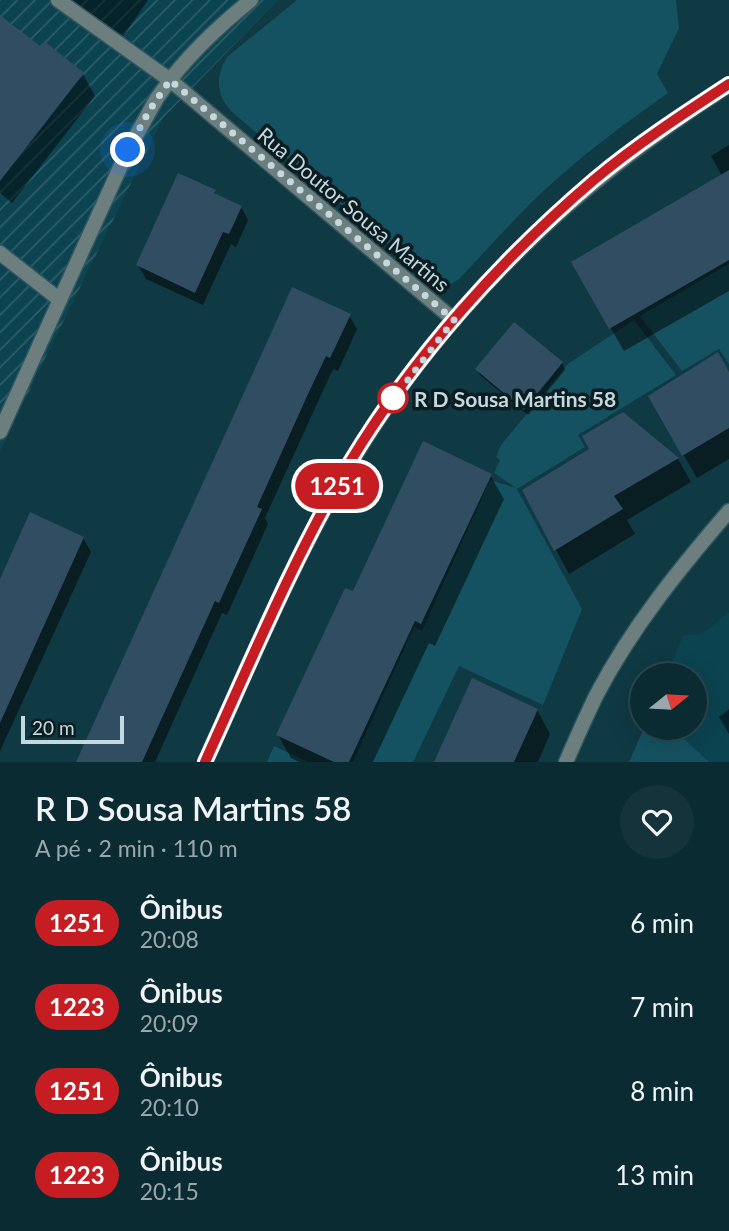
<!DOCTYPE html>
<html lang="pt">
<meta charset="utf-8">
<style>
:root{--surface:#0b2b32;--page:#14333a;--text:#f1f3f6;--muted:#9aa7ac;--line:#2b474d}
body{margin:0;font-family:Lato,sans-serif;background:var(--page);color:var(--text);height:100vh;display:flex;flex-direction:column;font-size:26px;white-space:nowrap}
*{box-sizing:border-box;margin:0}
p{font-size:23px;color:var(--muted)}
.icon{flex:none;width:38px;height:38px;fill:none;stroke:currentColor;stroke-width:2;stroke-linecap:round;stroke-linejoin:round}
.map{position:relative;height:762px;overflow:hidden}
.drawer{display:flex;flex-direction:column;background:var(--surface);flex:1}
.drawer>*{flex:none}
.badge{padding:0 14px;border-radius:23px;font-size:24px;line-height:46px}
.needle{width:46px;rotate:72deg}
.buttons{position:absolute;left:630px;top:663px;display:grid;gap:14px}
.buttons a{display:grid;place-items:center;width:77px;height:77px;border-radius:50%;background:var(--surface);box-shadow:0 7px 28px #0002,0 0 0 2px var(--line);font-size:35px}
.scale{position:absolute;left:21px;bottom:18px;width:103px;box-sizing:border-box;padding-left:7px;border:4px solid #c4d9df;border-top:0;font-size:19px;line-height:24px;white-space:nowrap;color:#c4d9df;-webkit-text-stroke:5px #0c1d22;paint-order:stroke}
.you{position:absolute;width:35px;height:35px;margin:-18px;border:5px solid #fff;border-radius:50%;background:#1a73e8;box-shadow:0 0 0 10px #1a73e833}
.map>.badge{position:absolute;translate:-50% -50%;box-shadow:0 0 0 4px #fff}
.round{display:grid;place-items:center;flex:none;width:74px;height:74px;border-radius:37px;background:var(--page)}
.head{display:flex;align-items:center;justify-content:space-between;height:119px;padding:0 35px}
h1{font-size:33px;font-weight:600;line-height:52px}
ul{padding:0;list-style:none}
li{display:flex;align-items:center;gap:21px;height:84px;padding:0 35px}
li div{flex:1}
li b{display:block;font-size:26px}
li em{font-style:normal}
li .badge{min-width:77px;font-weight:700;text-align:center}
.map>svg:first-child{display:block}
.built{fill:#0b4350}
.industrial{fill:url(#industrial-furrows)}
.green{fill:#155261}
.shadow{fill:#0007}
.building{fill:#314d62}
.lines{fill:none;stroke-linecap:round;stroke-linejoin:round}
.service-casing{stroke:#30565f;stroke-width:17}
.minor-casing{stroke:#30565f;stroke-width:17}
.service{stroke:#6c7f7e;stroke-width:14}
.minor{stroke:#6c7f7e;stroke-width:14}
.line-casing{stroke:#fff;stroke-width:16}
.line{stroke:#c61d23;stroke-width:10}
.walk{stroke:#c4d9df;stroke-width:7;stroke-dasharray:0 12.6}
.stop-dot{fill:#fff;stroke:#c61d23;stroke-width:3.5}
.labels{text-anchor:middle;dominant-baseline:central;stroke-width:7;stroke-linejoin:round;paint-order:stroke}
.street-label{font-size:21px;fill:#c4d9df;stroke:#0c1d22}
.stop-label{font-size:21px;font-weight:bold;fill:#c4d9df;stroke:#0c1d22;text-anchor:start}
</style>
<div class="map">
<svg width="729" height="762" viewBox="0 0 729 762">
<defs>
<pattern id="industrial-furrows" width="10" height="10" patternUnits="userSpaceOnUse" patternTransform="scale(1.75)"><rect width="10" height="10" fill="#0b4350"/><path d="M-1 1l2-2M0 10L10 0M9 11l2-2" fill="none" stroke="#2d5e69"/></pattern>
</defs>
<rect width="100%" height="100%" fill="#0f3943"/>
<polygon class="built" points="729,612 729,762 692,762 655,728 695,728 695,676 667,675 683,635 702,634"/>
<polygon class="industrial" points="0,0 278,0 163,118 0,451"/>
<g class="green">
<path d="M297,0H676L679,28L657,74L668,93C627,122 586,152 549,186C517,215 489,248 459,279C450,286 441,286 431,281L231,111C216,95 215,75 228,56Z"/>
<polygon points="729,264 729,364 719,349 682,371 640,316"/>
<polygon points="634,320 676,375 578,435 585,447 517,489 582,609 543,705 459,666 413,762 353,762 414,627 422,631 490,480 516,488 494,473 500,460 496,457 501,445 568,364"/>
<polygon points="644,728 672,728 709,762 629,762"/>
<polygon points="274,746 308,762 267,762"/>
</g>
<g class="shadow">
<polygon points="69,0 148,0 122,38"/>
<polygon points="0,17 40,49 44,44 83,74 95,96 12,203 0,193"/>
<polygon points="729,145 729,291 624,351 573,262 722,176 711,156"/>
<polygon points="214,191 218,197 241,207 248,220 236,247 231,244 203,305 146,279 138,265"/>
<polygon points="349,315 357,329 338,371 333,369 315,408 265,518 268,524 227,615 222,613 155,762 78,762"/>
<polygon points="562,363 565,370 528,415 481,376 477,370"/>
<polygon points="729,374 729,459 697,478 650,397"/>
<polygon points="623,414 678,459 691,482 627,520 635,534 569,574 524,490 592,449"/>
<polygon points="490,475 504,499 435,646 429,643 373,762 299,762 291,758 278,735"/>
<polygon points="83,538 91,552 0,751 0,582"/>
<polygon points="729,709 729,734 719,717"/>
<polygon points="537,710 550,734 538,762 436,762"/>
</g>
<g class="building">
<polygon points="0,15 40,46 44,41 84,73 0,181"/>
<polygon points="729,170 729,260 609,329 571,262"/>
<polygon points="178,173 216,190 214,193 242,206 229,234 223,232 195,293 136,265"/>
<polygon points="292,287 351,314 330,358 326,356 308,394 257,507 262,509 219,603 215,601 142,762 76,762"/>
<polygon points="514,322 563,362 524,410 475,369"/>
<polygon points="718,352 729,372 729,428 682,456 648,396"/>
<polygon points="623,412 679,458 614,496 623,509 554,551 522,490 589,449 582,436"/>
<polygon points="423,441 492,474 421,624 415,621 349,762 334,762 276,735 345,588 353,591"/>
<polygon points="30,512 84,537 0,723 0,579"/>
<polygon points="472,678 538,709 514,762 434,762"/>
</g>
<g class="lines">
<g class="service-casing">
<g id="service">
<polyline points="58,0 170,80"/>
<polyline points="0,253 60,300"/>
</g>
</g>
<g class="minor-casing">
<g id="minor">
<path d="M170,80C194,49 220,25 251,0"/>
<polyline points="0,432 128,150 157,98 170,80 454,320"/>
<path d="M205,762C251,661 294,557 351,462C444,306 577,182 729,85"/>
<path d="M566,762C576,739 586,716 597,694C632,627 680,568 729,511"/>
</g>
</g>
<use href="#service" class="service"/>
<use href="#minor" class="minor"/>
</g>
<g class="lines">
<g class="line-casing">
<path id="line" d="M205,762C251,661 294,557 350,462C414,356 501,259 595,179C637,144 683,114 729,84"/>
</g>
<use href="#line" class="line"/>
<polyline class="walk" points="128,150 149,111 170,80 454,320 391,402 393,398"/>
</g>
<circle class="stop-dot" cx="393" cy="398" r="14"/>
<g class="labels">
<g class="street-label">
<text transform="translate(354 209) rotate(40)">Rua Doutor Sousa Martins</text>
</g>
<g class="stop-label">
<text x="414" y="398">R D Sousa Martins 58</text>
</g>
</g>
</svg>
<div class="buttons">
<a><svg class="needle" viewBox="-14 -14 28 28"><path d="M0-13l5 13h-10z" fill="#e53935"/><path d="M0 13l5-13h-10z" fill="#9aa7ac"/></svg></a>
</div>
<div class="scale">20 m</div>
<div class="you" style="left:128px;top:150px"></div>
<b class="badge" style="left:337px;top:486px;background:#c61d23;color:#fff">1251</b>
</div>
<section class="drawer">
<div class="head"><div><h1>R D Sousa Martins 58</h1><p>A pé · 2 min · 110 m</p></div><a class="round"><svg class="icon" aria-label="heart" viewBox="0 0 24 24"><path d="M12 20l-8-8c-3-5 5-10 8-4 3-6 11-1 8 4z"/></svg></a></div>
<ul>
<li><span class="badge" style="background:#c61d23;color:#fff">1251</span><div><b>Ônibus</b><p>20:08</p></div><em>6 min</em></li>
<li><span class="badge" style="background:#c61d23;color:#fff">1223</span><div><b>Ônibus</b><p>20:09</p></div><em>7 min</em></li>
<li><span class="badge" style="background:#c61d23;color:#fff">1251</span><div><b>Ônibus</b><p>20:10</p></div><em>8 min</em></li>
<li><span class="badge" style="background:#c61d23;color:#fff">1223</span><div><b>Ônibus</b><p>20:15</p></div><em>13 min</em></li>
</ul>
</section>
